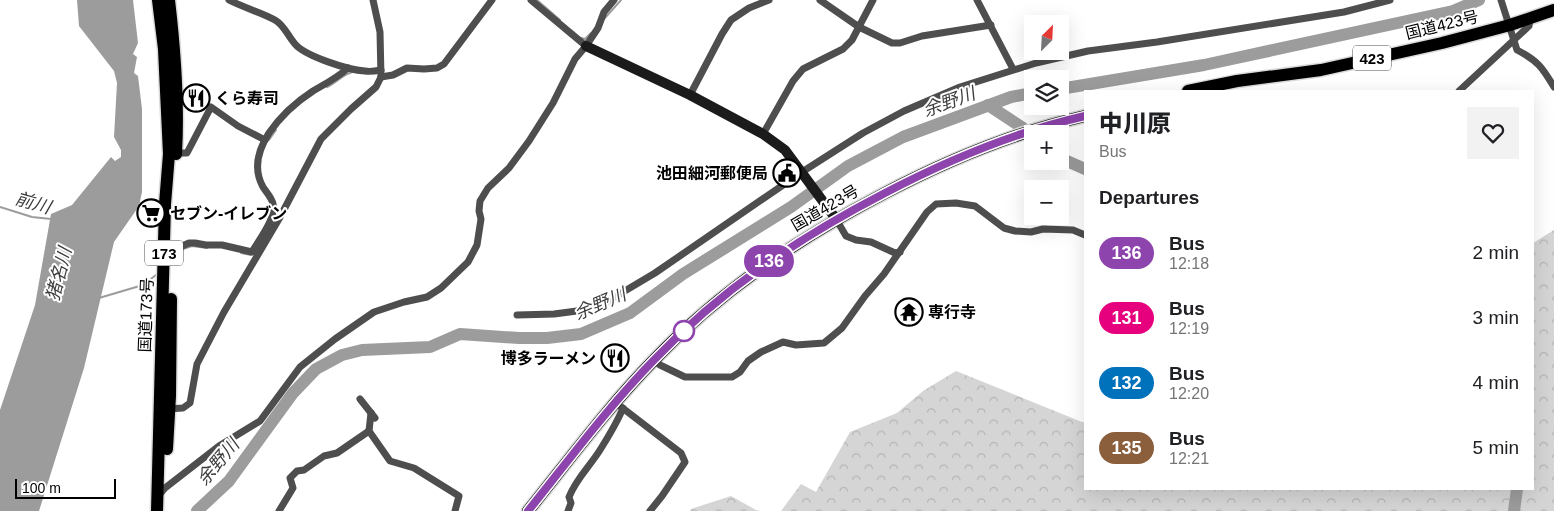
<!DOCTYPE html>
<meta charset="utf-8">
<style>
:root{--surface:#fff;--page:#f2f2f2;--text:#202124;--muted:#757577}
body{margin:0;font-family:Helvetica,"Noto Sans JP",sans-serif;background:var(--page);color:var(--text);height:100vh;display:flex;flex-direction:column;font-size:19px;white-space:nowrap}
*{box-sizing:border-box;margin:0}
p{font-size:16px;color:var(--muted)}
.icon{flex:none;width:28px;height:28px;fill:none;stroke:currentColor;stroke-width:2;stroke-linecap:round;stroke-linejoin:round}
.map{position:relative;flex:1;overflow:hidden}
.side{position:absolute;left:1084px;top:90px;width:450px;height:400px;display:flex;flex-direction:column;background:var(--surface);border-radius:0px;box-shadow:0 5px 20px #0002}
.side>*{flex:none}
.badge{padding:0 10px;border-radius:16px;font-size:18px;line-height:32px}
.needle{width:32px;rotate:24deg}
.controls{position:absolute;left:1024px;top:15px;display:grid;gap:10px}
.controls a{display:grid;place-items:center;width:45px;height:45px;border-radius:0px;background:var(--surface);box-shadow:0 5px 20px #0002;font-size:25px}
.scale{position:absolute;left:15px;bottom:12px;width:101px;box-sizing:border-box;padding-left:5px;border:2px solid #000;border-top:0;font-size:14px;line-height:18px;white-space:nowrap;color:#000;-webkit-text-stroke:4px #fff;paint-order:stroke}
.map>.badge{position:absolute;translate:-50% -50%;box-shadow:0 0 0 2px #fff}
h2{padding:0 15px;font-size:19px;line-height:45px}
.round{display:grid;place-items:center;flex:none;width:52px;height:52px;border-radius:0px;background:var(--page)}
.head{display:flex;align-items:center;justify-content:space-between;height:85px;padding:0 15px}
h1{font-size:24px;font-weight:800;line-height:38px}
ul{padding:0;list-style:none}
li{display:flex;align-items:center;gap:15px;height:65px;padding:0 15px}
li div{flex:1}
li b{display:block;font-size:19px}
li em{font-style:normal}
li .badge{min-width:55px;font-weight:700;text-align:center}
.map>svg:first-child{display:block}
.forest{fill:url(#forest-crowns)}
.water{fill:#9c9c9c}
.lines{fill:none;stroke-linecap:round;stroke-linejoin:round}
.stream{stroke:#9c9c9c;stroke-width:2}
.river{stroke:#9c9c9c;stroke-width:12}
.highway-casing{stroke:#dbdbdb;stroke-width:15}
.street{stroke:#4e4e4e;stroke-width:7}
.secondary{stroke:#1b1b1b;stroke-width:10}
.highway{stroke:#000;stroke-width:12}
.line-casing{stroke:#fff;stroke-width:11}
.line{stroke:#8e44ad;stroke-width:8}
.stop-dot{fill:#fff;stroke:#8e44ad;stroke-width:2.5}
.labels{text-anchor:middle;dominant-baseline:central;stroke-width:4;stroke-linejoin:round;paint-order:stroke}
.shield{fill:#fff;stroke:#4c4c4c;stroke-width:1}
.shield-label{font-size:15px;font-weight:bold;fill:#000}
.street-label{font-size:16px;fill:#000;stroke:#fff}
.poi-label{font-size:16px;font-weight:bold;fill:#000;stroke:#fff;text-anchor:start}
.water-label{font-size:18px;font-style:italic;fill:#3d3d3d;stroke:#fff}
</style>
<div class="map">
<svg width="1554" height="511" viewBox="0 0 1554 511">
<defs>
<pattern id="forest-crowns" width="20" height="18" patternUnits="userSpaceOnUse" patternTransform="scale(1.25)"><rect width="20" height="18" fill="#d5d5d5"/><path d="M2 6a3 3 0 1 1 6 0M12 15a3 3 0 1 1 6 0" fill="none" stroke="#b5b5b5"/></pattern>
</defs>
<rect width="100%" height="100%" fill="#fff"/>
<g class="forest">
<polygon points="1554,230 1554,511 781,511 801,484 816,492 850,432 897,413 923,391 956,371 1082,422 1085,422 1085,489 1532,489 1533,243"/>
<polygon points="731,496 756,510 761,511 690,511 691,509"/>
</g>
<polygon class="water" points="77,0 133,0 138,43 133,54 137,57 134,73 138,76 142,109 142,192 139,206 114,242 84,368 39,511 0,511 0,410 35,305 51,214 72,205 111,157 115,161 121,157 121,150 114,137 117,83 114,71 79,26"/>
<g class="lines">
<g class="stream">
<polyline points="537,0 560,20"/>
<polyline points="604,19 621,0"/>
<polyline points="581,38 585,39 591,33"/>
<path d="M327,87C336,83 343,74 353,72"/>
<polyline points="269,140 276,130"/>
<polyline points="0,207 32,217 51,219"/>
<polyline points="183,249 192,246 207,248"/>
<polyline points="241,253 251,255"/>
<polyline points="99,298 143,285 156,275"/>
</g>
<g class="river">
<polyline points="1060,89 1204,65 1453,11 1479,0"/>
<polyline points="988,105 1023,128"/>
<polyline points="1060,158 1085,169"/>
<polyline points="197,511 229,481 293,393 316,369 342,355 362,350 430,347 460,334 519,338 547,338 581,334 630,313 683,274 791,207 848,166 903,137 1011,97 1032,93"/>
<polyline points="1514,511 1517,489"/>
</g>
<g class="highway-casing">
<g id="highway">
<path d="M169,0C175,51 179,102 176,154"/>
<polyline points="1188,91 1237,81 1321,70 1442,43 1510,25 1554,10"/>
<polyline points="167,449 170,396 171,299"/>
<polyline points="157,511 165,204 169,154 164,49 158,0"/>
<path d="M528,511C569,460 608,407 654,360C721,290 799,238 885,193C948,160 1015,132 1085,116"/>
</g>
</g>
<g class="street">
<path d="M229,0C244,8 261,12 275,20C285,26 287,35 295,44C305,56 348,70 365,71C370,72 376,71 381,70"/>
<polyline points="531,0 586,46"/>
<polyline points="820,0 859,27 892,43 900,43 922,36 991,25"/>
<polyline points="977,0 1013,69"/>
<path d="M1501,0L1517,50C1538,61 1542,67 1554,87"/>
<polyline points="381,77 393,75 407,68 424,69 437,68 444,64 492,0"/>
<polyline points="1459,91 1529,26 1530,18"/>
<polyline points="690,95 722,34 731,20 749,8 769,0"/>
<polyline points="763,134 793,81 803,69 843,49 852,40 873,0"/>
<polyline points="174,153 187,153 211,107 238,126 265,140"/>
<polyline points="836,219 846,236 856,240 871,242 895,253 900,252"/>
<path d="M173,250L189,243H195L206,245H222L252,252C258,241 277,217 273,204C272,198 266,192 263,187C253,169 258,150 269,133C280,117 296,102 313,91C325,84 337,78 348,68"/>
<polyline points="517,315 554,314 577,311 608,301 655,273 802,172 863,133 904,111 960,87 1036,63 1088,51 1157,42 1344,12 1390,0"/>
<polyline points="654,360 660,365 685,377 732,377 740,372 748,361 761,352 783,342 796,345 824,343 842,328 865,296 884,274 927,212 936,204 956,203 975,206 1004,228 1015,231 1031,232 1043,229 1073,230 1085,235"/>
<polyline points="360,399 375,418"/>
<polyline points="616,403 681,453 685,462 662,496 650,511"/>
<polyline points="168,409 183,408 190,403 197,364 224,312 279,219 321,139 351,109 376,87 381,77 380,32 373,0"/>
<polyline points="371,413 369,431 390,461 414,468 459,496 455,511"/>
<polyline points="159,495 165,488 219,446 260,421 300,367 335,339 374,312 404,302 427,297 441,288 468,262 477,245 481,219 479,211 480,201 488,188 509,168 529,141 553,103 575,59 586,46 598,28 604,12 614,0"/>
<polyline points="279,511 293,488 290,478 297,471 304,470 324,456 337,453 369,431"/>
<path d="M568,511L571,503L569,497C576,479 590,466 600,450C608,437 617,423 623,408"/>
</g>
<polyline class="secondary" points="586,46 690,95 763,134 785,150 836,219"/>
<use href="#highway" class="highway"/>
</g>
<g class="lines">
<g class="line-casing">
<path id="line" d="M528,511C569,460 608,407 654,360C721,290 798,238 885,193C948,160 1015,132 1085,116"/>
</g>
<use href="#line" class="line"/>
</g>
<defs>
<g id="restaurant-ring" transform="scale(1.4375)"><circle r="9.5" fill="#fff" stroke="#000" stroke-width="1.5"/><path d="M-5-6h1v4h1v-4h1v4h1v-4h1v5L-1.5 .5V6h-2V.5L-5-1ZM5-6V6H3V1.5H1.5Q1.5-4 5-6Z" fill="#000"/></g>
<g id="civic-ring" transform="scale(1.4375)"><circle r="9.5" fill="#fff" stroke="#000" stroke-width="1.5"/><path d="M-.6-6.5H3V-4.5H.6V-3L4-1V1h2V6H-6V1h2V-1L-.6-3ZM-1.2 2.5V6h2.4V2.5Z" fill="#000"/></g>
<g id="supermarket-ring" transform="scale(1.4375)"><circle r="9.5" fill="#fff" stroke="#000" stroke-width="1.5"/><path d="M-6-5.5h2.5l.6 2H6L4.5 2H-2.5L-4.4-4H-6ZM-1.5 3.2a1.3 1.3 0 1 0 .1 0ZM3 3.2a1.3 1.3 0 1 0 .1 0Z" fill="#000"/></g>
<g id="temple-ring" transform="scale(1.4375)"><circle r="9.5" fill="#fff" stroke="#000" stroke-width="1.5"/><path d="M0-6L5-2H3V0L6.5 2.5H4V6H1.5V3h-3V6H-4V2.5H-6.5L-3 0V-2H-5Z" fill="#000"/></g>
</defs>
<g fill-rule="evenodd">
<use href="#restaurant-ring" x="196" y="98"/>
<use href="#civic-ring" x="787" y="173"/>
<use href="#supermarket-ring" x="151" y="213"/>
<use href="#temple-ring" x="909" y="312"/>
<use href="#restaurant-ring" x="615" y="358"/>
</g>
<circle class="stop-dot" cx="684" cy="331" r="10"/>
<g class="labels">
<g class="shield">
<rect x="1353" y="45.5" width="38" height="25" rx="4"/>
<rect x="145" y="240.5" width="38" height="25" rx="4"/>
</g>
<g class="shield-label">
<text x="1372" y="58">423</text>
<text x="164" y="253">173</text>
</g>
<g class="street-label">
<text transform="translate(1442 25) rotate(-14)">国道423号</text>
<text transform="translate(825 208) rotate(-30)">国道423号</text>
<text transform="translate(146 315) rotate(-88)">国道173号</text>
</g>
<g class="poi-label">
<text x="215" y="98">くら寿司</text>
<text x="768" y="173" text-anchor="end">池田細河郵便局</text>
<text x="170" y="213">セブン-イレブン</text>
<text x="928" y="312">専行寺</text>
<text x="596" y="358" text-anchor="end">博多ラーメン</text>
</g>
<g class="water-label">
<text transform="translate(949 102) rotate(-20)">余野川</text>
<text transform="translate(33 203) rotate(16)">前川</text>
<text transform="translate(59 274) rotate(-76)">猪名川</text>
<text transform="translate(600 304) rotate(-23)">余野川</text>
<text transform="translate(218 462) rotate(-50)">余野川</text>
</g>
</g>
</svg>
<div class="controls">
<a><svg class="needle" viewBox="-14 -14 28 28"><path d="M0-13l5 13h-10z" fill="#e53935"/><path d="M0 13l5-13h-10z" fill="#757577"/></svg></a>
<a><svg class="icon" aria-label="layers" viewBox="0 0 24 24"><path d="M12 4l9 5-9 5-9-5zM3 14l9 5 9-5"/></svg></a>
<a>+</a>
<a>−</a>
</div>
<div class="scale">100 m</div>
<b class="badge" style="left:769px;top:261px;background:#8e44ad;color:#fff">136</b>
<section class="side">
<div class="head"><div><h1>中川原</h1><p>Bus</p></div><a class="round"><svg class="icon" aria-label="heart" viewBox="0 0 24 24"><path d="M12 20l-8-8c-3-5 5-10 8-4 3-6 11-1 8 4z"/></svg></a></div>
<h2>Departures</h2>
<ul>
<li><span class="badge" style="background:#8e44ad;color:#fff">136</span><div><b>Bus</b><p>12:18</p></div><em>2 min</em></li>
<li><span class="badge" style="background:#e6007e;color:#fff">131</span><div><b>Bus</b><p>12:19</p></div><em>3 min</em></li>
<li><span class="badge" style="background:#0072bc;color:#fff">132</span><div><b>Bus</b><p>12:20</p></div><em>4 min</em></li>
<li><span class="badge" style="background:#8b5e3c;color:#fff">135</span><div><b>Bus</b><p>12:21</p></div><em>5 min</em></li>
</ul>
</section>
</div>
